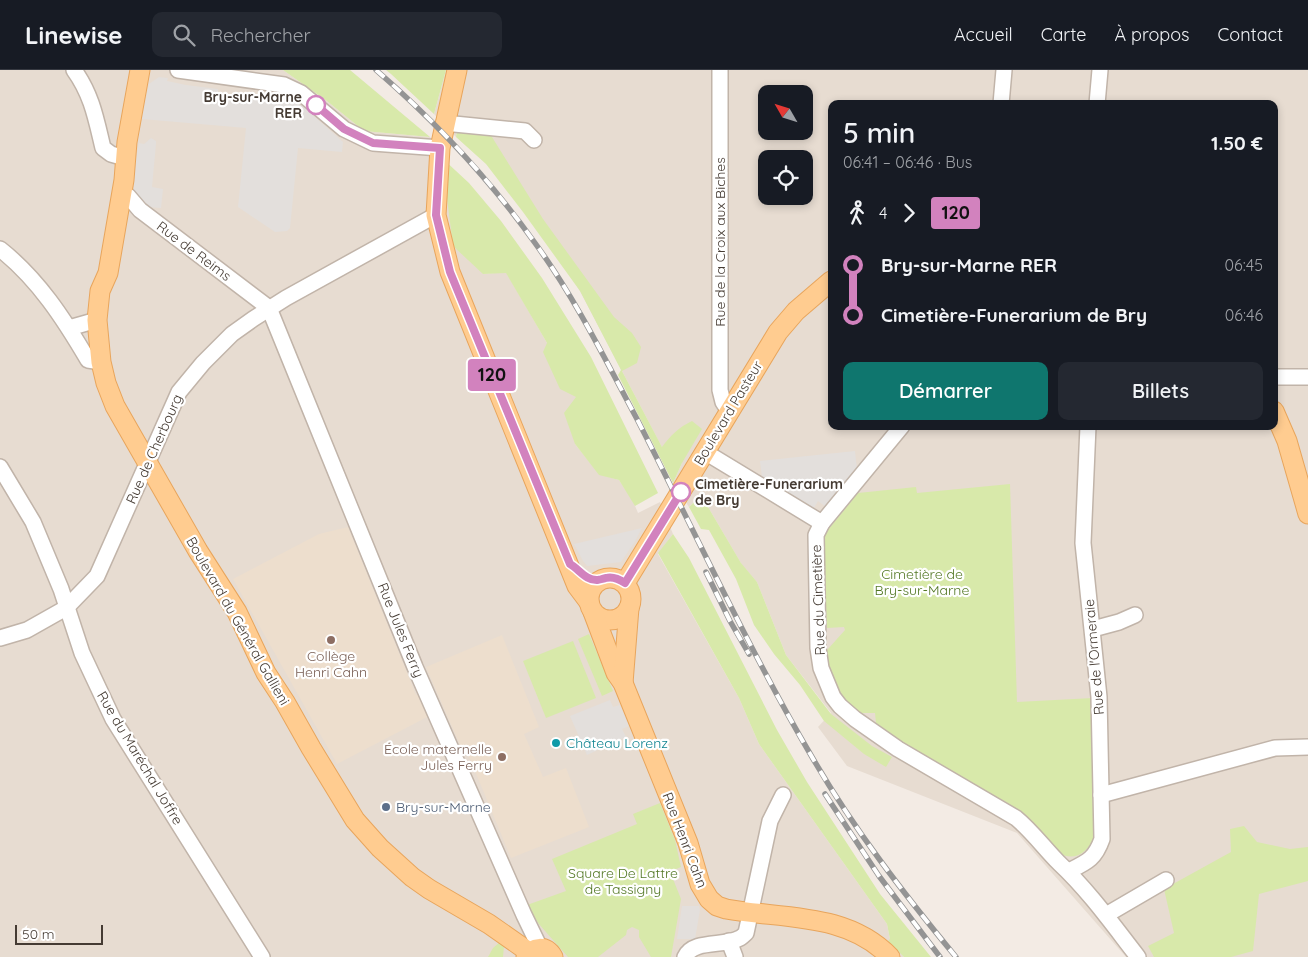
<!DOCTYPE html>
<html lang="fr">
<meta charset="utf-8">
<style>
:root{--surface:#171b24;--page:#242831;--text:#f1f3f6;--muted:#9ea1a6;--line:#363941;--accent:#0f766e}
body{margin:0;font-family:Quicksand,sans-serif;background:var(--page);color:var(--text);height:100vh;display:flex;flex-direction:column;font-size:19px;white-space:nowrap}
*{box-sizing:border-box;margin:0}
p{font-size:16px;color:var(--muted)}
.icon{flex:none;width:28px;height:28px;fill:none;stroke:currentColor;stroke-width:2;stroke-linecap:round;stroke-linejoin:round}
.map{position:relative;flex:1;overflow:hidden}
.side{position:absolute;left:828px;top:30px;width:450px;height:330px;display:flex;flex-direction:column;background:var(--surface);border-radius:10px;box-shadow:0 2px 8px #0003}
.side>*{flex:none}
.badge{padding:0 10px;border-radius:4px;font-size:18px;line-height:32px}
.needle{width:32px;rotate:309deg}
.fabs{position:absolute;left:758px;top:15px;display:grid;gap:10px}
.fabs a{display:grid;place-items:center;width:55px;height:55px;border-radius:10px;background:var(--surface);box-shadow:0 2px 8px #0003;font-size:25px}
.scale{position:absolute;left:15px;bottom:12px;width:88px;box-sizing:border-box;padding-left:5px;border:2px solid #453b33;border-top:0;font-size:14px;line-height:18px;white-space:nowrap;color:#453b33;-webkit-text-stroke:4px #fff;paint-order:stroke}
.map>.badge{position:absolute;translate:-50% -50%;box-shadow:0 0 0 2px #fff}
.legs{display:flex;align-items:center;gap:8px;height:55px;padding:0 15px;font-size:16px}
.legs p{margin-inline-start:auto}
.head{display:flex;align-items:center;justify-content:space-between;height:85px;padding:0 15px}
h1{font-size:28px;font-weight:600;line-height:38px}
.primary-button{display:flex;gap:10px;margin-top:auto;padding:10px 15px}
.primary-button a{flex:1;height:58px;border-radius:10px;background:var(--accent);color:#fff;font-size:20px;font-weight:600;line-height:58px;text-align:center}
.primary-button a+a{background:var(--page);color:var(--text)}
ul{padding:0 15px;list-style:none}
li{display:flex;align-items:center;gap:18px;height:50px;font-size:19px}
li i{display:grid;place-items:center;width:8px;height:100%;margin:0 6px;background:currentColor}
li i::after{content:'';width:12px;height:12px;margin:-6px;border:4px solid;border-radius:50%;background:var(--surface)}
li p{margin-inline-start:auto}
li:first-child i{background:linear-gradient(#0000 50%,currentColor 0)}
li:last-child i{background:linear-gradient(currentColor 50%,#0000 0)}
header{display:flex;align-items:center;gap:30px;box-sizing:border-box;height:70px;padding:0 25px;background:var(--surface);border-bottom:1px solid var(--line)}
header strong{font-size:24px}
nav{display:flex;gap:28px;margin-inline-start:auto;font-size:18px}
.search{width:350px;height:45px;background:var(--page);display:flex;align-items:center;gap:12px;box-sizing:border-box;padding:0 18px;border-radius:10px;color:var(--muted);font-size:19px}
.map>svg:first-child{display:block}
.residential{fill:#e7dcd1;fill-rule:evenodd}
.education{fill:#eddecd}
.green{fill:#d8e9aa}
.parking{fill:#e3dfdc}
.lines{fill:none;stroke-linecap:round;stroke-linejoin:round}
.minor-casing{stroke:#c1b4a9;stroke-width:18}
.major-casing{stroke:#e8a55c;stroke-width:21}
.minor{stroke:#fff;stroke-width:15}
.major{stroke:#ffcc90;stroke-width:19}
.rail-casing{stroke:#949494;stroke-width:5.5}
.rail{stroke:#fff;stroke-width:4;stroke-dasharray:11;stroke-linecap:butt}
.line-1-casing{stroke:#fff;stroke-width:11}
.line-1{stroke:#d282be;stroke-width:8}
.stop-1-dot{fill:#fff;stroke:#d282be;stroke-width:2.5}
.education-dot{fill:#8d6e63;stroke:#fff;stroke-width:2}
.culture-dot{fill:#0f9aa8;stroke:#fff;stroke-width:2}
.service-dot{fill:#5c6f8a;stroke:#fff;stroke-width:2}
.labels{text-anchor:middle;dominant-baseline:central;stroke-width:4.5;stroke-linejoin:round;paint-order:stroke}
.stop-label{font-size:14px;font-weight:bold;fill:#453b33;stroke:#fff;text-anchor:end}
.street-label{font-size:14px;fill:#453b33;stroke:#fff}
.park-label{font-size:14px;fill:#537825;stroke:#fff}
.education-label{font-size:14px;fill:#785e54;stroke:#fff}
.culture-label{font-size:14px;fill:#0d838f;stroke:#fff;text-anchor:start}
.service-label{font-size:14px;fill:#4e5e75;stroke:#fff;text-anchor:start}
</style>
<header>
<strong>Linewise</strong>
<div class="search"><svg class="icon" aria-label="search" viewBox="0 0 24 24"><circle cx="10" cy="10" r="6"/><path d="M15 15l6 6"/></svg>Rechercher</div>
<nav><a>Accueil</a><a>Carte</a><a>À propos</a><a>Contact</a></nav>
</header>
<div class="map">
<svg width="1308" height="887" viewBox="0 0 1308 887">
<rect width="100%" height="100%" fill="#f3ebe4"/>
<g class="residential">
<polygon points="0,0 283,0 327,31 364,61 430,67 441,78 483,204 506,202 547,273 577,327 575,374 599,404 619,410 633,431 638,443 660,432 673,464 658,484 739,628 759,674 887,854 890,869 904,887 0,887"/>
<path d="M446,0H1308V887H1126L1017,763L847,696L818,657L831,643L786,585L757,512L742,495L701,425L689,437L673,413L682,393L665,383L580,221L533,146L458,55L456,67L434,44ZM766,24H804V61H766ZM831,34H1274V356H831ZM766,89H804V126H766Z"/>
</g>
<g class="education">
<polygon points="348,457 416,625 421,624 431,645 337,694 233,509 319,464"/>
<polygon points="502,565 539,657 524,664 543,707 566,698 589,757 511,788 465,677 460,675 426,597"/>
</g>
<g class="green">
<polygon points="283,0 350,0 430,67 364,61 327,31"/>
<polygon points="386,0 446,0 434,44 391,4"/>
<path d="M458,55L487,59L543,149L614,247L632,263L641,277L637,293L622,301L662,377C670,366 679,357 692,351L702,359L682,393L673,413L618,305L621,300L580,221L523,142L486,94L456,67Z"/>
<polygon points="442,88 469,113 501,151 542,208 591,287 658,423 635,436 619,410 599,405 575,374 564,343 576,327 560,319 543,282 547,273 506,203 483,204 453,176"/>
<path d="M1010,414L1017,632L1093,628V771C1083,786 1073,791 1056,782L1009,737V734L1003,730L1000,732L874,658L876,653L875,643H854L839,631L819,584L828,579L845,560L844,557L827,558L823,466L858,423L916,417L917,423Z"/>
<polygon points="701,425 741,493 757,512 786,585 831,644 872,676 892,687 886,697 864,684 824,651 800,615 774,584 754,555 736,509 709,460 701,459 689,437"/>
<polygon points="673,464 689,488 777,660 807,712 880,824 931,887 904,887 888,871 890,869 887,854 759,674 739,628 658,483"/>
<polygon points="589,564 613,621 602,626 578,569"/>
<polygon points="573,571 596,628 546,648 523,591"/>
<polygon points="660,733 675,770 681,797 674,800 671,804 681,829 671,887 651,887 639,867 639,860 632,857 627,860 626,865 598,887 568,887 538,853 527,835 566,821 552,789 637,754 633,744"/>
<polygon points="1244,756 1257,772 1290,779 1308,777 1308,811 1259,824 1253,881 1231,887 1154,887 1148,876 1174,863 1164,819 1231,782 1230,759"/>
<polygon points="500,872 504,876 503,887 488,887 493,878"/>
</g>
<g class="parking">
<polygon points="159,7 168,8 167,11 186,15 218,19 218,23 265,27 264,31 272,32 272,29 297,33 305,38 343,72 342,82 298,78 290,158 287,161 275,162 238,137 246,58 142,49 149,14"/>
<polygon points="151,68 156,71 156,74 152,117 163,119 161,138 147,137 134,120 132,112 139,73 144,74"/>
<polygon points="855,381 857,399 826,437 818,431 814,438 762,407 760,391"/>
<polygon points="642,458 634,473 621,492 587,496 583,491 574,474"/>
<polygon points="610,630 613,637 620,635 629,656 622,659 626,667 587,685 570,646"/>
<polygon points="682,836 699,836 700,840 695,869 677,869"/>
</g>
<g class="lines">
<g class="minor-casing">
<g id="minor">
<path d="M74,0C92,25 96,49 103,78L111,84L125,88"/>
<polyline points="178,0 284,15 301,23 344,59 373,73 440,78"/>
<polyline points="720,0 720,320 723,332 729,341"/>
<polyline points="1001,34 1004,0"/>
<polyline points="1097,34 1100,0"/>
<polyline points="444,53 525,61 534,70"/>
<polyline points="121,125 128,126 140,140 269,238 415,597 524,845 540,878"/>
<path d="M0,179C38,209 64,249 88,290L101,292"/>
<polyline points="69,258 97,250"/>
<polyline points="1274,307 1308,307"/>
<path d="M902,356L822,453L816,465L818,578L821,598L833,627L840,636L855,649L898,679L1016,748C1032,761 1044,778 1059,793C1089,821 1113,855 1138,887"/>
<polyline points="705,382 822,453"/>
<polyline points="0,397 33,452 61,519 82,583 113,649 262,887"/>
<polyline points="1093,559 1119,552 1135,545"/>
<polyline points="0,568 27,560 66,538 97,506 179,322 203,293 232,264 253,249 286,228 436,145"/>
<polyline points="1101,725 1275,678 1308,677"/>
<path d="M1069,801C1087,792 1095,789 1102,769L1099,627L1083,473L1088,356"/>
<polyline points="1106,845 1166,810"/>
<polyline points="729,871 735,887"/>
<path d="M685,887C693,869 725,877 740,868C742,867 744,865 746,863L770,751L783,725"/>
</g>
</g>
<g class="major-casing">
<g id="major">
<polyline points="140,0 127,72 124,110 108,203 100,221 97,250 101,292 106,313 115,336 198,481 237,542 266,603 285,632 311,678 355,750 380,778 412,807 429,819 489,854 529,882"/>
<polyline points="457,0 440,78 436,145 450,202 577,516 589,532"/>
<polyline points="1274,341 1287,371 1308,444"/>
<circle cx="610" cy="529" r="21"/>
<polyline points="625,513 778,262 796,241 831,211"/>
<path d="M593,542L616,603L623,613L688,773L700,814L709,829L717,836L726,839C782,849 847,842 890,887"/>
<polyline points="623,613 629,538"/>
<path d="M526,887C533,876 546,875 553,887"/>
</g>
</g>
<use href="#minor" class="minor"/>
<use href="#major" class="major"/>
<g class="rail-casing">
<g id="rail">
<path d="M376,0C437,53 488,107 535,173C575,228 605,289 637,349C695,462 748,578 812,687C853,758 904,824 956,887"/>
<polyline points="706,502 730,551 749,584"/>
<polyline points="825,724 879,806 940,887"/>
</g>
</g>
<use href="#rail" class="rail"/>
</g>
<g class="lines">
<g class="line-1-casing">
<path id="line-1" d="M316,35L344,59L373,73L440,78L436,145L450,202L570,494C579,499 586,511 598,510C599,510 605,508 606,508C613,506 619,509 625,513L681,422"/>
</g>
<use href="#line-1" class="line-1"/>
</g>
<g class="stop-1-dot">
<circle cx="316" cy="35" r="9"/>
<circle cx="681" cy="422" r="9"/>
</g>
<g class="education-dot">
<circle cx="331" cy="570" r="5"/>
<circle cx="502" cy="687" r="5"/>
</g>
<circle class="culture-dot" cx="556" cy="673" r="5"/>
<circle class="service-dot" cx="386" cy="737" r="5"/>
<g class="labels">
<g class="stop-label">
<text x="302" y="27">Bry-sur-Marne<tspan x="302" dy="16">RER</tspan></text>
<text x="695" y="414" text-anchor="start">Cimetière-Funerarium<tspan x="695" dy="16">de Bry</tspan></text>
</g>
<g class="street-label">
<text transform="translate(720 172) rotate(-90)">Rue de la Croix aux Biches</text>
<text transform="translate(194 181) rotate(37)">Rue de Reims</text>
<text transform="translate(728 343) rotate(-59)">Boulevard Pasteur</text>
<text transform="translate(154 379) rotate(-66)">Rue de Cherbourg</text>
<text transform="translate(818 530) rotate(-92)">Rue du Cimetière</text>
<text transform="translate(238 551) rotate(60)">Boulevard du Général Gallieni</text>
<text transform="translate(401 560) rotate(68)">Rue Jules Ferry</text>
<text transform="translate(1094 587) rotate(-95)">Rue de l'Ormeraie</text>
<text transform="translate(140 688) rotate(59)">Rue du Maréchal Joffre</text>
<text transform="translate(685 770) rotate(69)">Rue Henri Cahn</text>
</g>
<g class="park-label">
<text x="922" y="504">Cimetière de<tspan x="922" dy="16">Bry-sur-Marne</tspan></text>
<text x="623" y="803">Square De Lattre<tspan x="623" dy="16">de Tassigny</tspan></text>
</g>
<g class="education-label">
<text x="331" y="586">Collège<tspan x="331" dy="16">Henri Cahn</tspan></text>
<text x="492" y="679" text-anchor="end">École maternelle<tspan x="492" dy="16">Jules Ferry</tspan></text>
</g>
<g class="culture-label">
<text x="566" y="673">Château Lorenz</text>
</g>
<g class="service-label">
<text x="396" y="737">Bry-sur-Marne</text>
</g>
</g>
</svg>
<div class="fabs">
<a><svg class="needle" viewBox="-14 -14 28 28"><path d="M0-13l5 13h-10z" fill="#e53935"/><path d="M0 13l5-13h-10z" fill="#9ea1a6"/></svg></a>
<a><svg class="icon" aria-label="locate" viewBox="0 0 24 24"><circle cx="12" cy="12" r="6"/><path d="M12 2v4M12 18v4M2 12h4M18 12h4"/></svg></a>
</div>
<div class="scale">50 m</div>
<b class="badge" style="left:492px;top:305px;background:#d282be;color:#111">120</b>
<section class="side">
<div class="head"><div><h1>5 min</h1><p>06:41 – 06:46 · Bus</p></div><b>1.50 €</b></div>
<div class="legs"><svg class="icon" aria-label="walk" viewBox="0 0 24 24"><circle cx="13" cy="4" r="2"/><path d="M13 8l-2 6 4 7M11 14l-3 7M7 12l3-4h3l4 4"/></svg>4<svg class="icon" aria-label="forward" viewBox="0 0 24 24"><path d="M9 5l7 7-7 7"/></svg><b class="badge" style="background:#d282be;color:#111">120</b></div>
<ul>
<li><i style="color:#d282be"></i><b>Bry-sur-Marne RER</b><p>06:45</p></li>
<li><i style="color:#d282be"></i><b>Cimetière-Funerarium de Bry</b><p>06:46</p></li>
</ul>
<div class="primary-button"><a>Démarrer</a><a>Billets</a></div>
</section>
</div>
